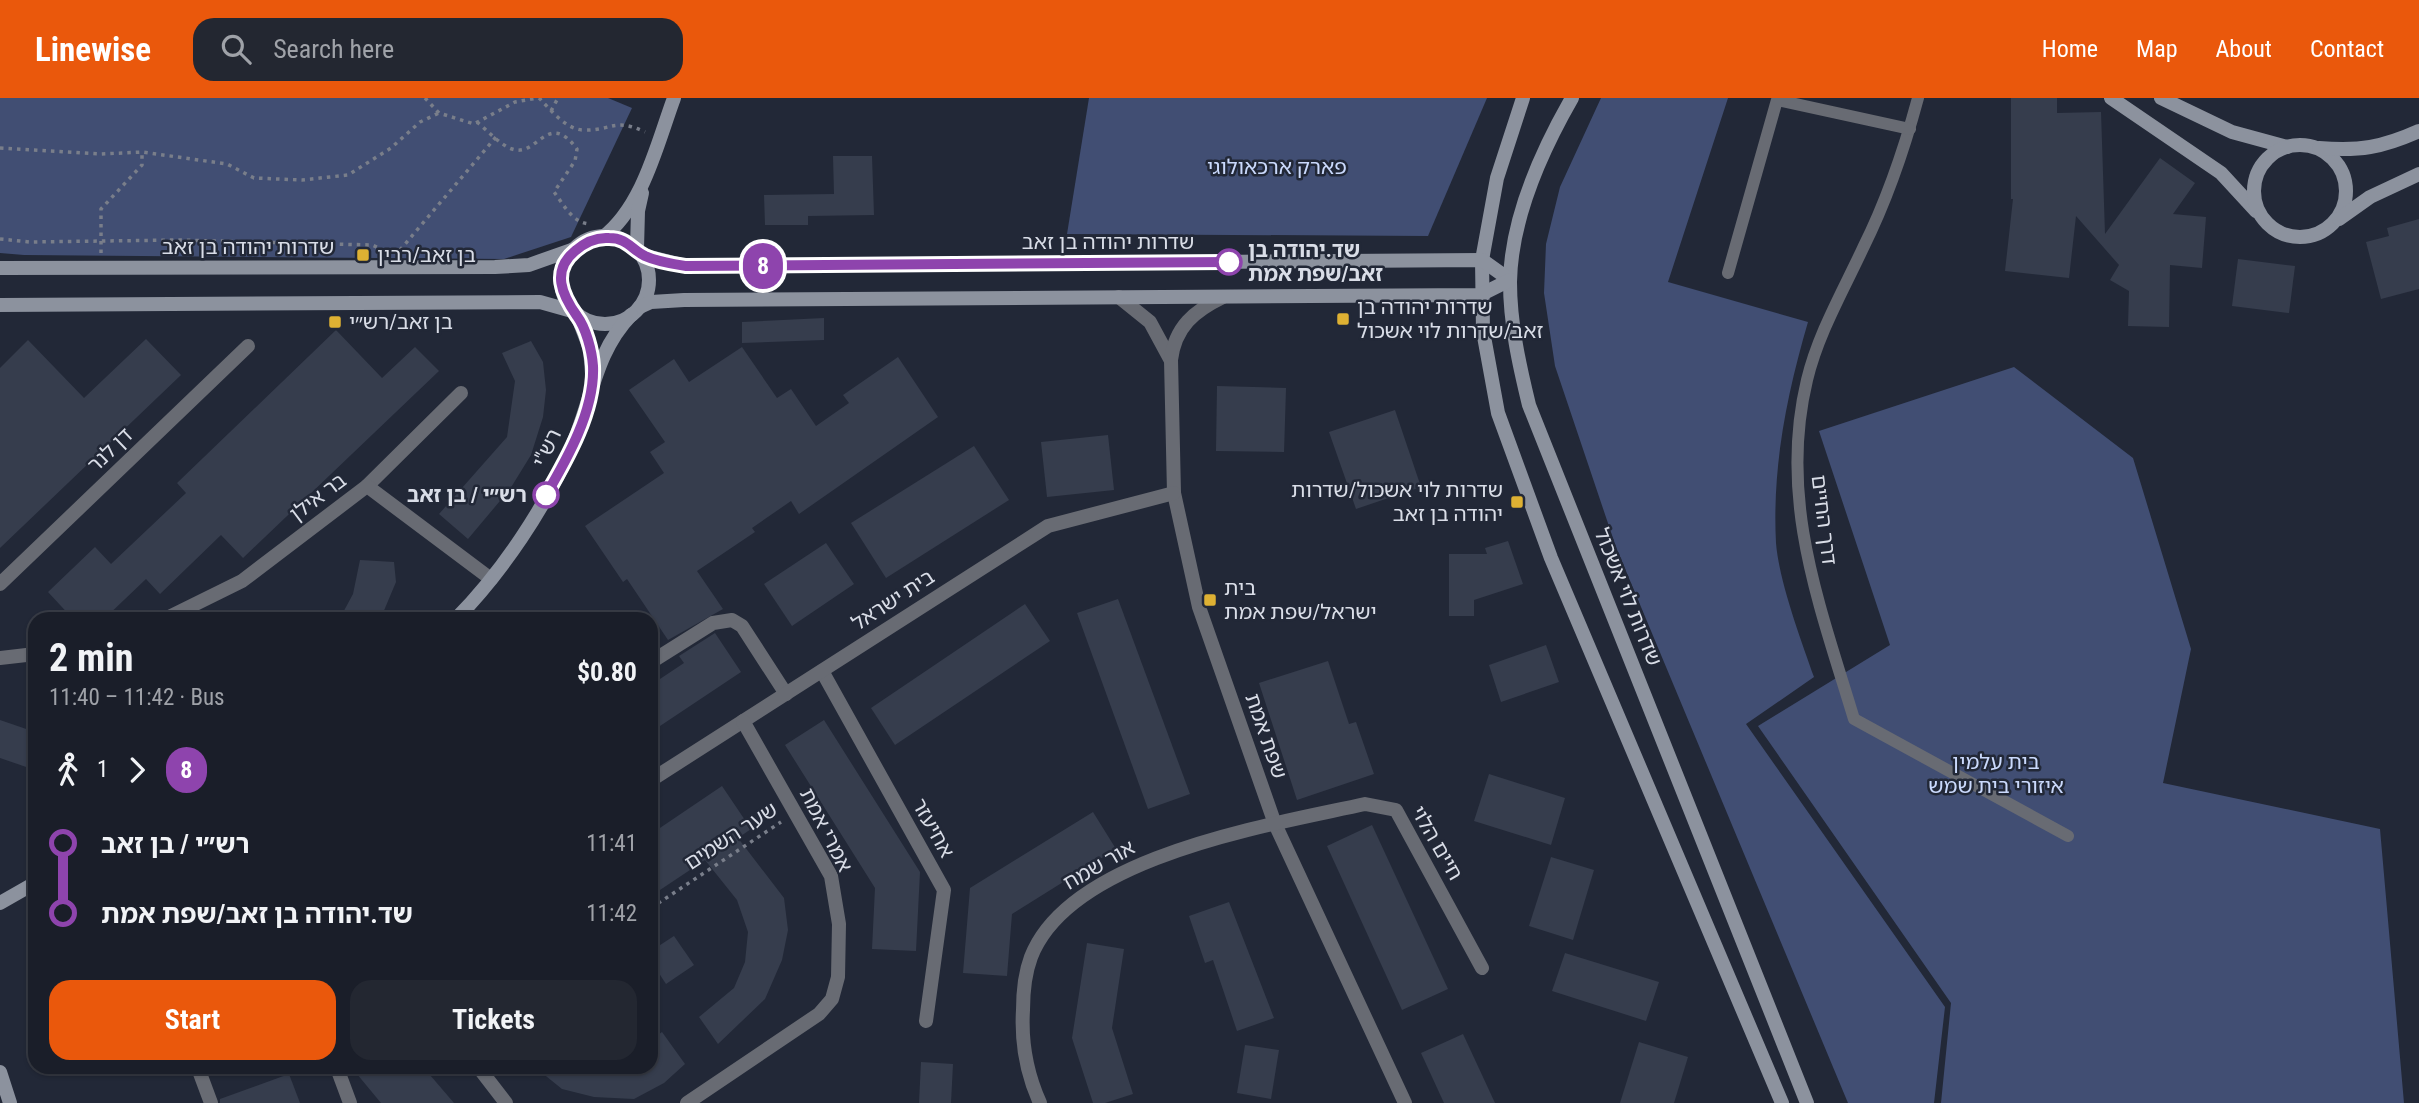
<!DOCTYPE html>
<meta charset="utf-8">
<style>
:root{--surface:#1a1e29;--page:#232731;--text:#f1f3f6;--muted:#9fa2a8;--line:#383c46;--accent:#ea580c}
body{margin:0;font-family:"Roboto Condensed","Noto Sans Hebrew",sans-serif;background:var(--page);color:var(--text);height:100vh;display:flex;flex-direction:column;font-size:26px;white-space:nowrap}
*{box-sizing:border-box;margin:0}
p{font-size:23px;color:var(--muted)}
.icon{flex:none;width:38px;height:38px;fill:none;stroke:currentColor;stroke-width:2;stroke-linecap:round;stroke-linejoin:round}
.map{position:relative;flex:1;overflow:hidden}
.sheet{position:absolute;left:28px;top:514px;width:630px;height:462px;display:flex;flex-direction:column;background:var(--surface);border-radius:21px;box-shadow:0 2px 5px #0004,0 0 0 2px var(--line)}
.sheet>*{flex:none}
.badge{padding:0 14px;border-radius:23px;font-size:24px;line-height:46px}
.map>.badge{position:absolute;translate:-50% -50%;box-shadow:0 0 0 4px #fff}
.legs{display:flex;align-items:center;gap:10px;height:77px;padding:0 21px;font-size:23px}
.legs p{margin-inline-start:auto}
.overview{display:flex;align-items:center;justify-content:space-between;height:119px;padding:0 21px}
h1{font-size:38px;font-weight:700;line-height:52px}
.action{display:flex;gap:14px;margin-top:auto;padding:14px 21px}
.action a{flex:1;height:80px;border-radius:21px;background:var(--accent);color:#fff;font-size:28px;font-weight:700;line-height:80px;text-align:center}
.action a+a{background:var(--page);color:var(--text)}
ul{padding:0 21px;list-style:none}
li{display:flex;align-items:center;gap:24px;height:70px;font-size:26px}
li i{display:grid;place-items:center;width:10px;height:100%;margin:0 9px;background:currentColor}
li i::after{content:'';width:18px;height:18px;margin:-9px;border:5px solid;border-radius:50%;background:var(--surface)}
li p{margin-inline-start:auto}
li:first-child i{background:linear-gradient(#0000 50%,currentColor 0)}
li:last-child i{background:linear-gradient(currentColor 50%,#0000 0)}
header{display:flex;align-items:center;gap:42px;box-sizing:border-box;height:98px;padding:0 35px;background:var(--accent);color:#fff}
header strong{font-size:33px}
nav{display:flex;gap:38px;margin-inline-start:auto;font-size:24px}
.search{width:490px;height:63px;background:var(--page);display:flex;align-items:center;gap:18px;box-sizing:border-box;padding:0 24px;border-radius:21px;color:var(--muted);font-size:26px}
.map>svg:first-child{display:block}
.green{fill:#414e73}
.building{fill:#363d4d}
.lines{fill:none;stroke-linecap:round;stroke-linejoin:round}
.path{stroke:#797e8a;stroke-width:3.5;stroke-dasharray:3.5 5;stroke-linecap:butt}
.lane{stroke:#686b73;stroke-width:12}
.street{stroke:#686b73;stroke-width:14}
.secondary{stroke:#8c929e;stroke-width:14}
.line-1-casing{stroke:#fff;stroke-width:16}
.line-1{stroke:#8e44ad;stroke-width:10}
.poi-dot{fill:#deb133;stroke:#222837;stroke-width:2.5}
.stop-1-dot{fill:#fff;stroke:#8e44ad;stroke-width:3.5}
.labels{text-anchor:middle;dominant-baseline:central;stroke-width:5;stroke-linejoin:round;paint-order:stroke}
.park-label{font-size:21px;fill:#cad9fc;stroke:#222837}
.street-label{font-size:21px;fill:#d9dde7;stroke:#222837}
.stop-label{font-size:21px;font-weight:bold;fill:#d9dde7;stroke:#222837;text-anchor:start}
.poi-label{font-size:21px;fill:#d9dde7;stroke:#222837;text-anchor:start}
</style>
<header>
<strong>Linewise</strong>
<div class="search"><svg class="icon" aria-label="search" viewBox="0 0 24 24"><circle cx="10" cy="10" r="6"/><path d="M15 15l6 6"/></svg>Search here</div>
<nav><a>Home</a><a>Map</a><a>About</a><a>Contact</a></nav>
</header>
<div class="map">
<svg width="2419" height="1005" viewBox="0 0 2419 1005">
<rect width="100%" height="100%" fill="#222837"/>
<g class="green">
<polygon points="0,0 608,0 632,10 571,139 504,161 24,157 0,155"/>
<polygon points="1089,0 1487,0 1428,138 1067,136"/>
<path d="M1601,0H1728L1668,184L1808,224C1787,296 1772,368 1776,445C1779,483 1801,542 1814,579L1746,626L1945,909L1934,1005H1848L1616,449L1555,268L1544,195L1546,146L1560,89Z"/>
<polygon points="2014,269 2133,360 2191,551 2163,685 2380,731 2404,1005 1941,1005 1951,905 1758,628 1890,547 1819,333"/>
</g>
<g class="building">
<polygon points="2011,0 2057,0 2057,15 2101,14 2105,136 2160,60 2195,85 2173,116 2206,119 2202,170 2170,167 2169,229 2128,228 2129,193 2110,182 2119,167 2076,118 2069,180 2005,173 2013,101 2011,101"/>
<polygon points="833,58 872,58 874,117 808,118 808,127 765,127 764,97 834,96"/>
<polygon points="2419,121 2419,191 2381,201 2366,144 2389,138 2387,130"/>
<polygon points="2238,161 2295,168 2289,215 2232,208"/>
<polygon points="824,220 824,242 742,245 742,224"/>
<polygon points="336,232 382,280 415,249 439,273 243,460 221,437 160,496 146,481 103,522 74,522 48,494 95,449 111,466 186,395 177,385"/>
<polygon points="146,241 181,277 0,450 0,270 28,242 84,300"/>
<polygon points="531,243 543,264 546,292 543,319 531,357 510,391 468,441 439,416 507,339 515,283 502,255"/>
<polygon points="742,249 777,300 791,291 816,328 849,305 843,297 898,259 938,319 799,416 791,403 752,430 755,434 697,473 723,511 668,542 627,481 623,484 585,428 664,375 650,354 665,344 629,292 674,261 689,284"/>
<polygon points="1217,288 1286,290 1284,354 1216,353"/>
<polygon points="1395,312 1421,389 1356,411 1329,334"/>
<polygon points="1108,337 1114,392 1047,399 1041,344"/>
<polygon points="974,348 1009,402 886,480 851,425"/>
<polygon points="1508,443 1523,486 1474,502 1474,518 1449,518 1449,456 1487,456 1485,450"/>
<polygon points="826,445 854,486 792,528 764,486"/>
<polygon points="360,462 394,464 396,484 380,522 339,522 353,496"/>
<polygon points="1118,501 1190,696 1148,711 1077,515"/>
<polygon points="1025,506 1050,543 895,647 871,610"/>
<polygon points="715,535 741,574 651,634 651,587 684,565 679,558"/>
<polygon points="1546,547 1559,584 1501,604 1489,567"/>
<polygon points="1328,563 1349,626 1356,624 1374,676 1297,702 1259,585"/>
<polygon points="0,622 35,634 35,672 0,660"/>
<polygon points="824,622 920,774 916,853 872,851 875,790 785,647"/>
<polygon points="1489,676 1565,700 1551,747 1474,723"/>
<polygon points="722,688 751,731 738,740 784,800 788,832 782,862 765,901 718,946 699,919 734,890 745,864 748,834 737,802 705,762 651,798 651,736"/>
<polygon points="1093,714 1116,751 1012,816 1007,878 963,875 970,790"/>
<polygon points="1372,727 1448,891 1402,912 1327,748"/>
<polygon points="1551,759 1594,772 1573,842 1529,828"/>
<polygon points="1229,804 1274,920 1237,933 1213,862 1205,865 1189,818"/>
<polygon points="674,838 694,867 666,886 651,863 651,853"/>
<polygon points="1087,845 1124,851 1112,930 1133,996 1105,1005 1093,1005 1072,940"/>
<polygon points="1565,855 1659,884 1646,923 1552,893"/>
<polygon points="662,934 685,966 664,985 634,1001 594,999 562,991 536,970 651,970 651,942"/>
<polygon points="1463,936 1495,1005 1444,1005 1421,955"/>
<polygon points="1639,944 1688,959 1674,1005 1620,1005"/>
<polygon points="1245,947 1279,952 1271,1001 1237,995"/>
<polygon points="921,964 953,966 951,1005 919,1005"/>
<polygon points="352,970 424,970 454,1005 381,1005"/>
<polygon points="289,976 300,1005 220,1005 220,1001"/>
</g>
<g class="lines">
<g class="path">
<polyline points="425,0 439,15 474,26 515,4 538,0"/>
<path d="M539,0C551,12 566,32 584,32C612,33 614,19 645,34"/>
<polyline points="551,13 558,0"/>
<path d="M477,24C487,32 500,47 512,51C538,60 547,11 577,51L575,63L554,94C564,107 573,126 591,126"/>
<polyline points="0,50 101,56 142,54 227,66 254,80 302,82 348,77 391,50 420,24 439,15"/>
<polyline points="0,141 30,144 178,142 372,147 381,151"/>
<polyline points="400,152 496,39"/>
<polyline points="101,155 101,111 142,67 142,54"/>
<polyline points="651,810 781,724"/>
</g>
<g class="lane">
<path d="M1918,0C1904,52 1887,102 1863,150C1843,193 1818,236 1807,282C1778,402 1820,508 1854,621L2068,738"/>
<polyline points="1728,175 1777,2 1910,31"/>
</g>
<g class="street">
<polyline points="1119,199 1150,224 1170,261"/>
<path d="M1223,199C1194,213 1175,229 1171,262L1174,395L1199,509L1275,726L1405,1005"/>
<polyline points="367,388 461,295"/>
<polyline points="0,486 248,248"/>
<polyline points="163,522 242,483 367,388 491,481"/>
<polyline points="0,560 35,556"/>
<polyline points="651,564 713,525 732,522 742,528 786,596"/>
<polyline points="822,573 944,792 926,923"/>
<polyline points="651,682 1048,428 1174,395"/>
<polyline points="198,970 211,1005"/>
<polyline points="337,970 350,1005"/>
<polyline points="479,970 506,1005"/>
<polyline points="687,1005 819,916 832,901 838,879 839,826 831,778 743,623"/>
<path d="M1040,1005C1026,974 1021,945 1023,912C1023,895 1025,875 1031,859C1070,758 1271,727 1365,706L1396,712L1482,870"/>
</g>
<g class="secondary">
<polyline points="1523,0 1497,80 1482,162 1483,233 1498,315 1551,460 1782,1005"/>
<path d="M1572,0C1541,54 1511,120 1510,184C1510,225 1519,266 1529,307L1807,1005"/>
<polyline points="2111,0 2221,75 2256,113"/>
<polyline points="2161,0 2232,34 2287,49"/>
<circle cx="2300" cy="93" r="46"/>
<path d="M2319,50C2360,53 2381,50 2419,33"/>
<polyline points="2339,121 2370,99 2419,76"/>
<circle cx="605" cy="182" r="44"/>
<path d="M602,140C643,109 657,46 674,0"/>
<polyline points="637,150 638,113 642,95"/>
<polyline points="642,157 686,168 1482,162 1510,182"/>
<polyline points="0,170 495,169 529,167 577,150"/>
<polyline points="0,207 540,204 572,213"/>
<polyline points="640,209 651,204 684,202 1480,197 1510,182"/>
<polyline points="577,217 590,251 592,276"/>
<path d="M455,522C503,473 545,410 572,348C592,302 595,254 631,217"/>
<polyline points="0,805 35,785"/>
<polyline points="0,974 10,1005"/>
</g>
</g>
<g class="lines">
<g class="line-1-casing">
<path id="line-1" d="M546,397C567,361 595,312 593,268C592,253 586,230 577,218C562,197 551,173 575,153C584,145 596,139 609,140C627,140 631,151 645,158C658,164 673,166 686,168L1229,164"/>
</g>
<use href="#line-1" class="line-1"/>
</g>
<g class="poi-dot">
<rect x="356" y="150" width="14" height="14" rx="3.5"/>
<rect x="1336" y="214" width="14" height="14" rx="3.5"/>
<rect x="328" y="217" width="14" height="14" rx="3.5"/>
<rect x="1510" y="397" width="14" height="14" rx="3.5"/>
<rect x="1203" y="495" width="14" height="14" rx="3.5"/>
</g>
<g class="stop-1-dot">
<circle cx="1229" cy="164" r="12"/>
<circle cx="546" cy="397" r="12"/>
</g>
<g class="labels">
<g class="park-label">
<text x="1277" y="69">פארק ארכאולוגי</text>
<text x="1996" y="664">בית עלמין<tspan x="1996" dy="24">איזורי בית שמש</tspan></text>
</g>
<g class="street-label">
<text x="1108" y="144">שדרות יהודה בן זאב</text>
<text x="248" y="149">שדרות יהודה בן זאב</text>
<text transform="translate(547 350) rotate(-65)">רש"י</text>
<text transform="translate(110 352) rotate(-44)">דן לנר</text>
<text transform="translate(318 399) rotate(-37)">בר אילן</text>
<text transform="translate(1824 422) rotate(83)">דרך החיים</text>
<text transform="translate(1628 499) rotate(68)">שדרות לוי אשכול</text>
<text transform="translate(893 502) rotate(-33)">בית ישראל</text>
<text transform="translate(1266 638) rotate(71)">שפת אמת</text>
<text transform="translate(933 730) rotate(61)">אחיעזר</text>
<text transform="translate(826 732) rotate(63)">אמרי אמת</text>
<text transform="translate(731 738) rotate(-33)">שער השמים</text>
<text transform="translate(1437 745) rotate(60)">חיים הלוי</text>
<text transform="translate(1099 767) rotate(-30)">אור שמח</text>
</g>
<g class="stop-label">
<text x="1248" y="152">שד.יהודה בן<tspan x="1248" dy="24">זאב/שפת אמת</tspan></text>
<text x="527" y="397" text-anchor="end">רש״י / בן זאב</text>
</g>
<g class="poi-label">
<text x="377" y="157">בן זאב/רבין</text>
<text x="1357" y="209">שדרות יהודה בן<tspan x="1357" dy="24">זאב/שדרות לוי אשכול</tspan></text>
<text x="349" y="224">בן זאב/רש״י</text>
<text x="1503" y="392" text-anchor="end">שדרות לוי אשכול/שדרות<tspan x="1503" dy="24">יהודה בן זאב</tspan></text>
<text x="1224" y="490">בית<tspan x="1224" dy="24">ישראל/שפת אמת</tspan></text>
</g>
</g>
</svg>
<b class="badge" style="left:763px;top:168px;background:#8e44ad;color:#fff">8</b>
<section class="sheet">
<div class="overview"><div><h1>2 min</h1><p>11:40 – 11:42 · Bus</p></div><b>$0.80</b></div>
<div class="legs"><svg class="icon" aria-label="walk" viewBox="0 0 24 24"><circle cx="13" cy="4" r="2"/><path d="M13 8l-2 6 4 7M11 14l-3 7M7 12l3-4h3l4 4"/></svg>1<svg class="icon" aria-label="forward" viewBox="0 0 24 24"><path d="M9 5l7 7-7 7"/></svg><b class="badge" style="background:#8e44ad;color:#fff">8</b></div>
<ul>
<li><i style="color:#8e44ad"></i><b>רש״י / בן זאב</b><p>11:41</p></li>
<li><i style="color:#8e44ad"></i><b>שד.יהודה בן זאב/שפת אמת</b><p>11:42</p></li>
</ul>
<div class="action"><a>Start</a><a>Tickets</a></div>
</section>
</div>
